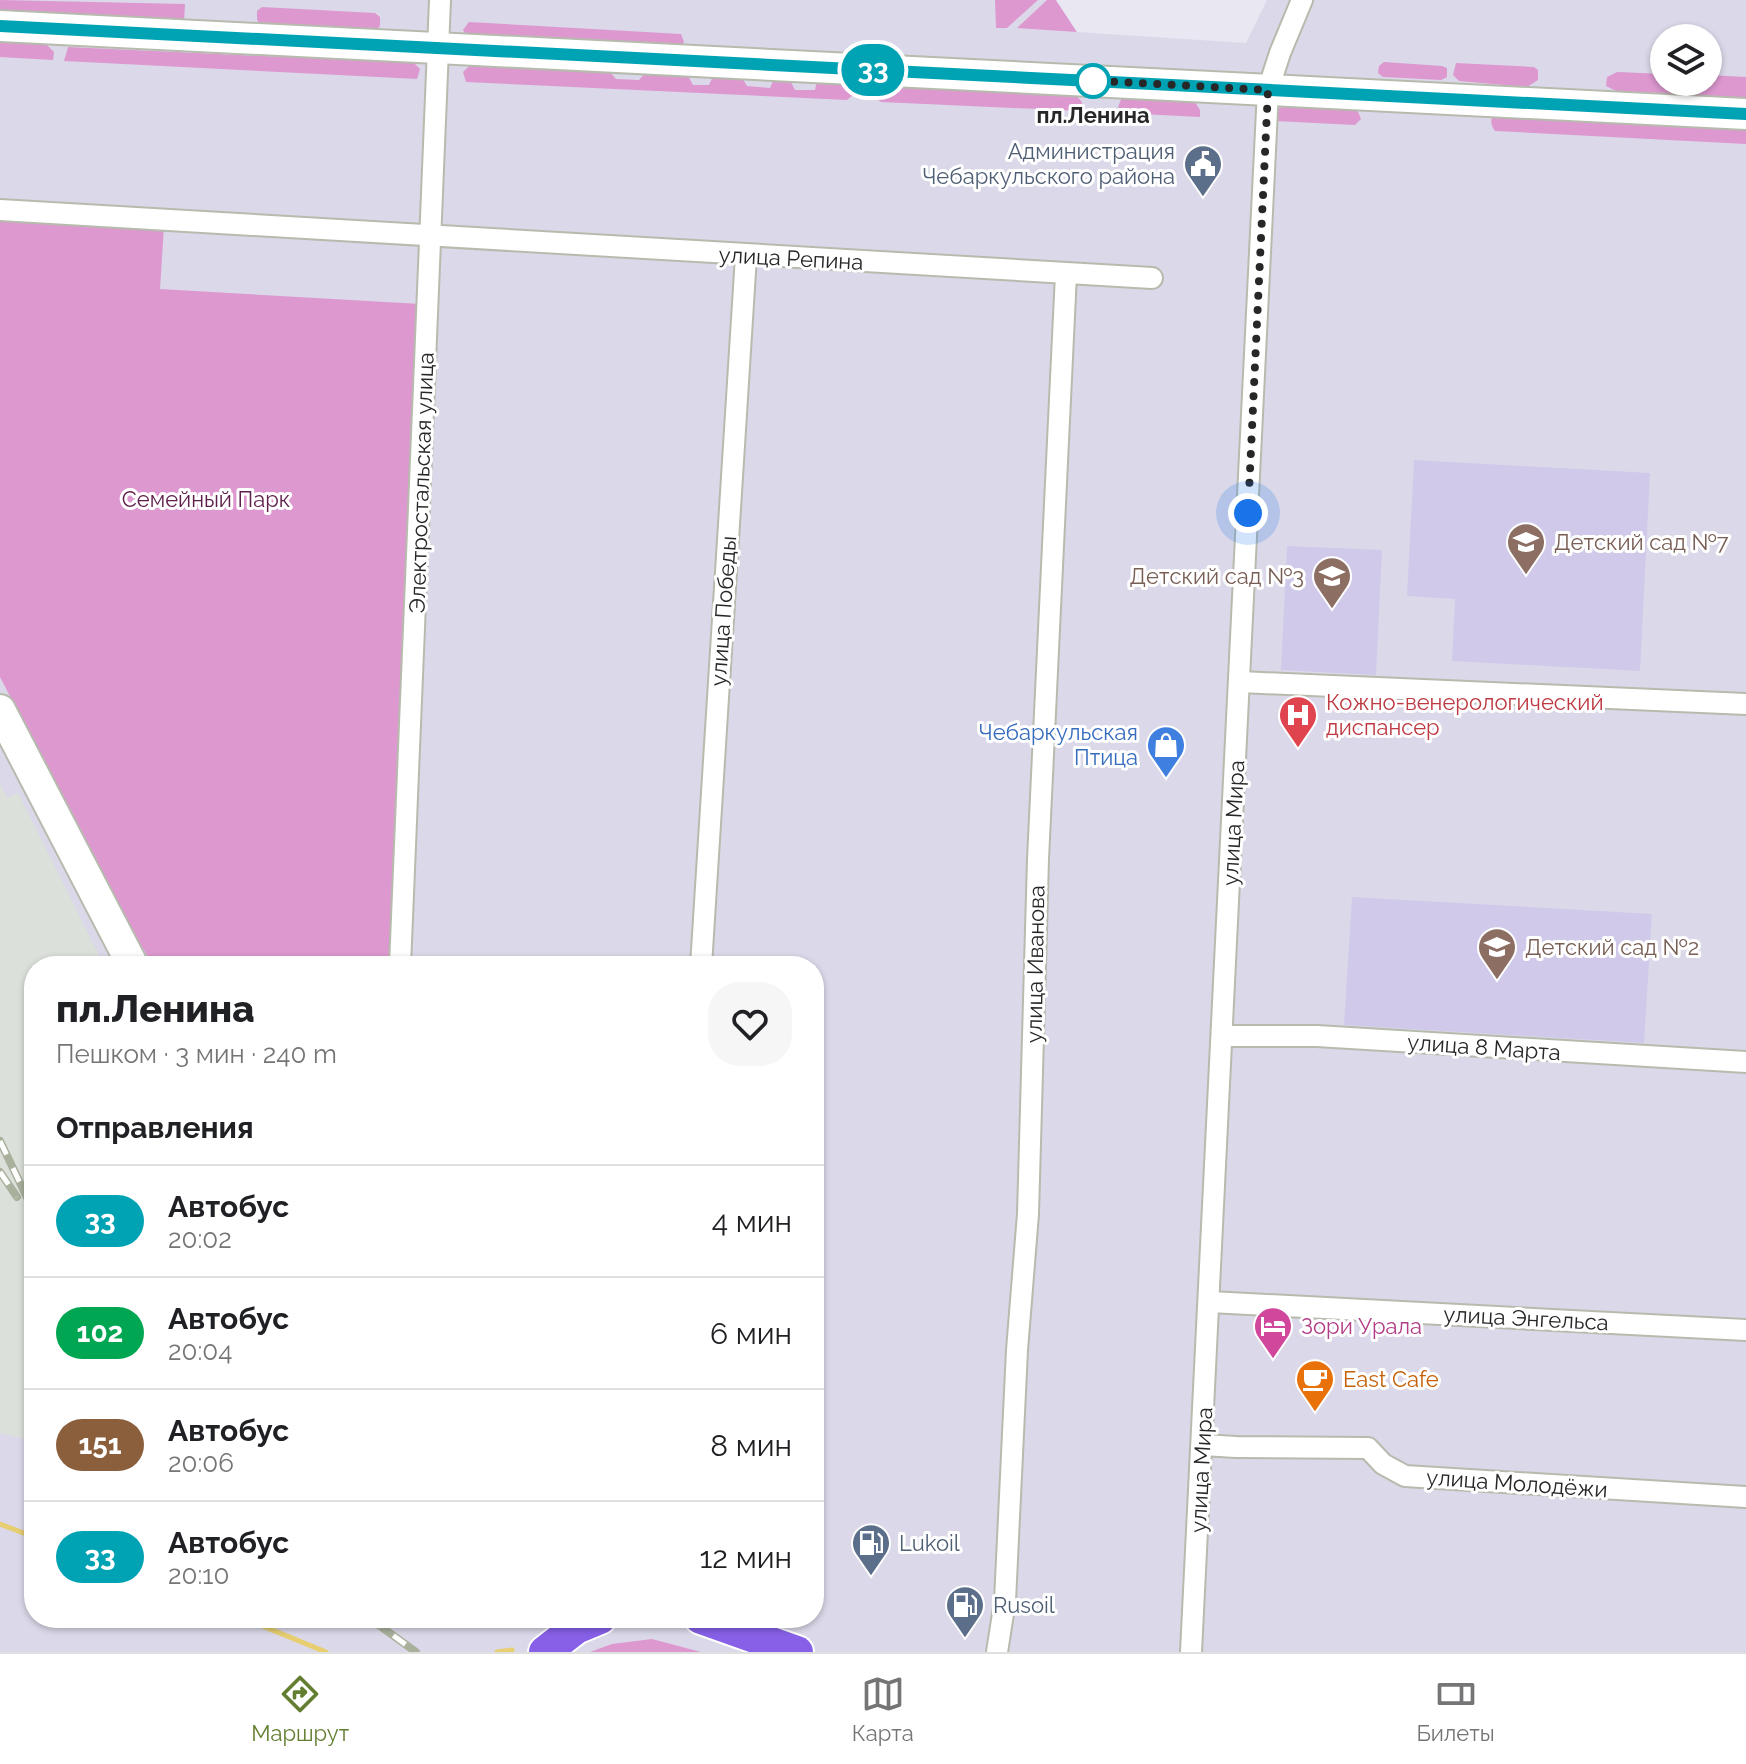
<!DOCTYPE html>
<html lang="ru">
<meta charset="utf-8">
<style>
:root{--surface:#fff;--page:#f6f6f6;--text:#202124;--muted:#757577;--line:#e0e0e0;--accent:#637e31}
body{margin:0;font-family:Raleway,sans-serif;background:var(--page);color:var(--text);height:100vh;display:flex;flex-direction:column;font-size:30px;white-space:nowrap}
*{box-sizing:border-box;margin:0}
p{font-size:26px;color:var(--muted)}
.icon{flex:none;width:44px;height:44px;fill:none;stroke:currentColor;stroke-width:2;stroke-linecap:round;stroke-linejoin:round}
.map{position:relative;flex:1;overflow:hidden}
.sheet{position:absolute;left:24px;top:956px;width:800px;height:672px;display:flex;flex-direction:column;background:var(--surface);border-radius:32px;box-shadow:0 2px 6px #0004}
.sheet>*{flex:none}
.badge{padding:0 16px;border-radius:26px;font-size:28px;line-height:52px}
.buttons{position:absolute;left:1650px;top:24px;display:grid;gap:16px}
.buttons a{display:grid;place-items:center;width:72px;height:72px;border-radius:50%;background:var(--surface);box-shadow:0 2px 6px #0004;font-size:40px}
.you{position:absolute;width:40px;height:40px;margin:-20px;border:6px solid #fff;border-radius:50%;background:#1a73e8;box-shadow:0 0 0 12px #1a73e833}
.map>.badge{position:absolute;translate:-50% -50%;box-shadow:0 0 0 4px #fff}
h2{padding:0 32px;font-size:30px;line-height:72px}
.round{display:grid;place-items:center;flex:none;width:84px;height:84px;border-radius:32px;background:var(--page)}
.headline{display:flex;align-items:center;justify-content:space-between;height:136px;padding:0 32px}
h1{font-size:38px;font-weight:800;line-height:60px}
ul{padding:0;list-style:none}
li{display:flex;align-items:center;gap:24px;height:112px;padding:0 32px;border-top:2px solid var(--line)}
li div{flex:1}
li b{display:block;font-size:30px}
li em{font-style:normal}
li .badge{min-width:88px;font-weight:700;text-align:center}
.tab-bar{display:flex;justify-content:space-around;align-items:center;height:112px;border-top:2px solid var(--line);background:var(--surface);font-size:22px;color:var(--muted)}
.tab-bar a{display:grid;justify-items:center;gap:4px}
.tab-bar .selected{color:var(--accent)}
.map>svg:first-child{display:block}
.industrial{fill:#dbe1da}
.education{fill:#d0c9ea}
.green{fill:#dd98d0}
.plaza{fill:#e8e7f2}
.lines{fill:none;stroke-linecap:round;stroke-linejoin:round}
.stream{stroke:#e6ce71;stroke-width:5}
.street-casing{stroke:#b6bbad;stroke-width:24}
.secondary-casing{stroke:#b6bbad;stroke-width:34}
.primary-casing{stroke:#fff;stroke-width:36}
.street{stroke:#fff;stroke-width:20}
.secondary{stroke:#fff;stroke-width:30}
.primary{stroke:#8760e7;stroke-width:32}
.rail-casing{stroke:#a9b19d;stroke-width:8}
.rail{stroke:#fff;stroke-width:5;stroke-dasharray:15;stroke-linecap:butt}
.line-casing{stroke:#fff;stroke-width:18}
.line{stroke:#00a3b4;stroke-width:12}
.walk{stroke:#272727;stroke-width:8;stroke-dasharray:0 14.4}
.stop-dot{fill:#fff;stroke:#00a3b4;stroke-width:4}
.labels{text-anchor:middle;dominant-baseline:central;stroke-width:6;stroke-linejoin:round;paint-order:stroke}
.stop-label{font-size:22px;font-weight:bold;fill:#272727;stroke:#fff}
.service-label{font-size:22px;fill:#4e5e75;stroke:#fff;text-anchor:start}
.street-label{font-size:22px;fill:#272727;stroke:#fff}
.park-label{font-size:22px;fill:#5e1d4a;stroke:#fff}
.education-label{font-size:22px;fill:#785e54;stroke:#fff;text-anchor:start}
.health-label{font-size:22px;fill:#be3a42;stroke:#fff;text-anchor:start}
.shop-label{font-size:22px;fill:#366cbe;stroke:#fff;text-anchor:end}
.hotel-label{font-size:22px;fill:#b23c85;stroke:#fff;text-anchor:start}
.food-label{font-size:22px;fill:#c56008;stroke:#fff;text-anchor:start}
</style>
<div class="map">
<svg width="1746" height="1652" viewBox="0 0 1746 1652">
<rect width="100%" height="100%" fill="#dbd9e9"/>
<polygon class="industrial" points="0,784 7,798 18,793 104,966 34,966 34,1441 0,1433"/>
<g class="education">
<polygon points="1414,460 1650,473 1640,671 1452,661 1455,599 1407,596"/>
<polygon points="1287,546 1382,550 1376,675 1281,670"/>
<polygon points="1352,897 1652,914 1644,1043 1344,1025"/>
</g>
<g class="green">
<polygon points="0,0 185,4 184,23 0,14"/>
<polygon points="995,0 1038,0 1007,28 996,28"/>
<polygon points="1047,0 1056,0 1077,32 1017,28"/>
<polygon points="262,7 375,13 380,17 380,26 376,31 261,25 257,20 257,11"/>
<polygon points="469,22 681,34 684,42 679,49 467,37 463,30"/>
<polygon points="0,41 45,43 54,52 53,60 0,57"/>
<polygon points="68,47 414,63 420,69 417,79 64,61"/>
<polygon points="1384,62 1442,66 1447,68 1447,77 1441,80 1383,77 1378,73 1379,66"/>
<polygon points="472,63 608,70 616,79 639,80 646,72 687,74 693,85 709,85 714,74 741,76 747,86 770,88 774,79 790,80 795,90 815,90 817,80 850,83 854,89 853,95 847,100 466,82 463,72"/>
<polygon points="1456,63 1534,67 1538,70 1538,80 1527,87 1459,81 1453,75"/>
<polygon points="1617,72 1664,74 1664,82 1708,82 1708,75 1746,77 1746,98 1618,92 1606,86 1607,77"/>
<polygon points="881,83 1073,92 1082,102 1081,111 881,102 875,98 875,90"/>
<polygon points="1122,97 1193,99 1200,110 1200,117 1122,113 1118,107"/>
<polygon points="1287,103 1357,109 1361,119 1355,125 1275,121 1272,118 1278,109"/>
<path d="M1495,111L1746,122V144L1495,131C1490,124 1490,119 1495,111Z"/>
<polygon points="0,216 164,226 160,289 421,304 392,966 154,966 133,933 0,677"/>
<polygon points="652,1639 701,1652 590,1652 612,1644"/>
</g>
<polygon class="plaza" points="1056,0 1267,0 1246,43 1077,32"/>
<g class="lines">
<g class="stream">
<polyline points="0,1524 34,1537"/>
<polyline points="243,1618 326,1652"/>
<polyline points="497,1652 512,1650"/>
</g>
<g class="street-casing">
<g id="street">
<polyline points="0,210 1152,278"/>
<polyline points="1240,682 1746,704"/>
<polyline points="400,966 440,0"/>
<polyline points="701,966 746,256"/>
<polyline points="1222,1036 1317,1036 1746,1062"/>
<polyline points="1210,1302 1746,1330"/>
<polyline points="1203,1445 1236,1447 1368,1448 1383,1464 1405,1476 1746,1497"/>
<polyline points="997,1652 1005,1601 1017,1350 1028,1214 1038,859 1066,274"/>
<polyline points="1191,1652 1268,90 1280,53 1302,0"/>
</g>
</g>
<g class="secondary-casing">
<g id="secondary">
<polyline points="0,26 1746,114"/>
<polyline points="0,710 133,966"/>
</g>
</g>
<g class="primary-casing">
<g id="primary">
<polyline points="701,1618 797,1652"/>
<polyline points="545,1652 576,1628 600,1618"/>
</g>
</g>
<use href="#street" class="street"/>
<use href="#secondary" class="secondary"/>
<use href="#primary" class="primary"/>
<g class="rail-casing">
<g id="rail">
<polyline points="0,1141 34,1212"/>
<polyline points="0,1172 17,1197"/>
<polyline points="369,1618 416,1652"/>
</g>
</g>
<use href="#rail" class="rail"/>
</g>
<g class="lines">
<g class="line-casing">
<polyline id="line" points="0,26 1746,114"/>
</g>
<use href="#line" class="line"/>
<polyline class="walk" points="1093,81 1082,80 1268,90 1248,513"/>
</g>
<defs>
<g id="civic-pin" transform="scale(2)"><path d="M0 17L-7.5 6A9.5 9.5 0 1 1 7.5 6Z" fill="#5c6f8a" stroke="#fff"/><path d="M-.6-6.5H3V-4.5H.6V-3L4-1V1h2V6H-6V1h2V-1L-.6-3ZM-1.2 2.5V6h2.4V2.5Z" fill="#fff"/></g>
<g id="school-pin" transform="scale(2)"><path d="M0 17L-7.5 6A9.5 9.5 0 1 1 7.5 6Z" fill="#8d6e63" stroke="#fff"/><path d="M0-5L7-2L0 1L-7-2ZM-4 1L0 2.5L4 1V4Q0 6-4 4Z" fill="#fff"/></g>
<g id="hospital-pin" transform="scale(2)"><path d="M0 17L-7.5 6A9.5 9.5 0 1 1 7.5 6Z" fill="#e0444e" stroke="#fff"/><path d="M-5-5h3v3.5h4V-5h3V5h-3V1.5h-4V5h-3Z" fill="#fff"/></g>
<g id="shop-pin" transform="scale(2)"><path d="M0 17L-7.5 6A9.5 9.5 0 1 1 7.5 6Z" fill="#3f7fe0" stroke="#fff"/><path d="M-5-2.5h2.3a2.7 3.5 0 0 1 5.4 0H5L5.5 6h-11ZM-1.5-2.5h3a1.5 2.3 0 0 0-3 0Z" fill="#fff"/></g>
<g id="hotel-pin" transform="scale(2)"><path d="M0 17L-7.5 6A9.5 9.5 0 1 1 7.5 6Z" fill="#d1479c" stroke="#fff"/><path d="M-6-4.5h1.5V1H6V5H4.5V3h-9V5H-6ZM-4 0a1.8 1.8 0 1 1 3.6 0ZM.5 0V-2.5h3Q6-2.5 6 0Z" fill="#fff"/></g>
<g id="cafe-pin" transform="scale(2)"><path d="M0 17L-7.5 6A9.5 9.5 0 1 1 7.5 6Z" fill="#e8710a" stroke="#fff"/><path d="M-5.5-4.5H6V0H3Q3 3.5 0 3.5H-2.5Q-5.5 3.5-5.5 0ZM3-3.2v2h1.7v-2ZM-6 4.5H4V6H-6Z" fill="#fff"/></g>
<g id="fuel-pin" transform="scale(2)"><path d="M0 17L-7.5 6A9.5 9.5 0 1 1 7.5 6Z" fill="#5c6f8a" stroke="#fff"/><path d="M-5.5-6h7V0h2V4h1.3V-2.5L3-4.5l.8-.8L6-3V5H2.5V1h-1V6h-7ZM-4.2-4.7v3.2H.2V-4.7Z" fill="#fff"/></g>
</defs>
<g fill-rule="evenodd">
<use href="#civic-pin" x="1203" y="164"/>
<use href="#school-pin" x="1526" y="542"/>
<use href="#school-pin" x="1332" y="576"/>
<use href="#hospital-pin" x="1298" y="715"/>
<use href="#shop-pin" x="1166" y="745"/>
<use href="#school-pin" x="1497" y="947"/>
<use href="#hotel-pin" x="1273" y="1326"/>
<use href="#cafe-pin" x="1315" y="1379"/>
<use href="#fuel-pin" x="871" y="1543"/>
<use href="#fuel-pin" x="965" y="1605"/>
</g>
<circle class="stop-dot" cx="1093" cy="81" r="16"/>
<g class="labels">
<g class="stop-label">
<text x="1093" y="115">пл.Ленина</text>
</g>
<g class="service-label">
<text x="1175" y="151" text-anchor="end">Администрация<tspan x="1175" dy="25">Чебаркульского района</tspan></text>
<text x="899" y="1543">Lukoil</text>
<text x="993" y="1605">Rusoil</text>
</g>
<g class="street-label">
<text transform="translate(791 258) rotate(3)">улица Репина</text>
<text transform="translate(421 483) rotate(-88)">Электростальская улица</text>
<text transform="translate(723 611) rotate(-86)">улица Победы</text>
<text transform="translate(1233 823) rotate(-87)">улица Мира</text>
<text transform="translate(1035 964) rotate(-89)">улица Иванова</text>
<text transform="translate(1484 1047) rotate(4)">улица 8 Марта</text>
<text transform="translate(1526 1318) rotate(3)">улица Энгельса</text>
<text transform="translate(1201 1470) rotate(-87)">улица Мира</text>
<text transform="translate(1517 1483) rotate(4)">улица Молодёжи</text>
</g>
<g class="park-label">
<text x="206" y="499">Семейный Парк</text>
</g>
<g class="education-label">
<text x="1554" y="542">Детский сад №7</text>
<text x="1304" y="576" text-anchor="end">Детский сад №3</text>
<text x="1525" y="947">Детский сад №2</text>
</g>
<g class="health-label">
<text x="1326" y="702">Кожно-венерологический<tspan x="1326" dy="25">диспансер</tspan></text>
</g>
<g class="shop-label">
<text x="1138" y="732">Чебаркульская<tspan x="1138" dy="25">Птица</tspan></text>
</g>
<g class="hotel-label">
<text x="1301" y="1326">Зори Урала</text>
</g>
<g class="food-label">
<text x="1343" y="1379">East Cafe</text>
</g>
</g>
</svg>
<div class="buttons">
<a><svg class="icon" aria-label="layers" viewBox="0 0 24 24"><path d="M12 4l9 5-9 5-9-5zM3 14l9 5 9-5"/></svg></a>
</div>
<div class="you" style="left:1248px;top:513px"></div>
<b class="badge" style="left:873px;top:70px;background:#00a3b4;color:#fff">33</b>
<section class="sheet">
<div class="headline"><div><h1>пл.Ленина</h1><p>Пешком · 3 мин · 240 m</p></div><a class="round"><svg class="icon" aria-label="heart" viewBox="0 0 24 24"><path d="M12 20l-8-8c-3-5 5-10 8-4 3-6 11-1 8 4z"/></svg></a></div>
<h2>Отправления</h2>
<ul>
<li><span class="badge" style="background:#00a3b4;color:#fff">33</span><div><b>Автобус</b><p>20:02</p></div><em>4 мин</em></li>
<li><span class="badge" style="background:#00a651;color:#fff">102</span><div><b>Автобус</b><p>20:04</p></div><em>6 мин</em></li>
<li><span class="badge" style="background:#8b5e3c;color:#fff">151</span><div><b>Автобус</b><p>20:06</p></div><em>8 мин</em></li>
<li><span class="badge" style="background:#00a3b4;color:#fff">33</span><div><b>Автобус</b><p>20:10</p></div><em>12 мин</em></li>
</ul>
</section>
</div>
<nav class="tab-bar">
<a class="selected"><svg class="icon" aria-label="directions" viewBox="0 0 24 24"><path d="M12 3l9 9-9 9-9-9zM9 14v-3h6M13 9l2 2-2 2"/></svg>Маршрут</a>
<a><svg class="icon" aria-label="map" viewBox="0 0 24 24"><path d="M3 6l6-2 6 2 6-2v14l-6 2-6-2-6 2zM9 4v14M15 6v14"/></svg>Карта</a>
<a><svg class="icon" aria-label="tickets" viewBox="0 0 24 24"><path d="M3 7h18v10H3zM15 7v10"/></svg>Билеты</a>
</nav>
